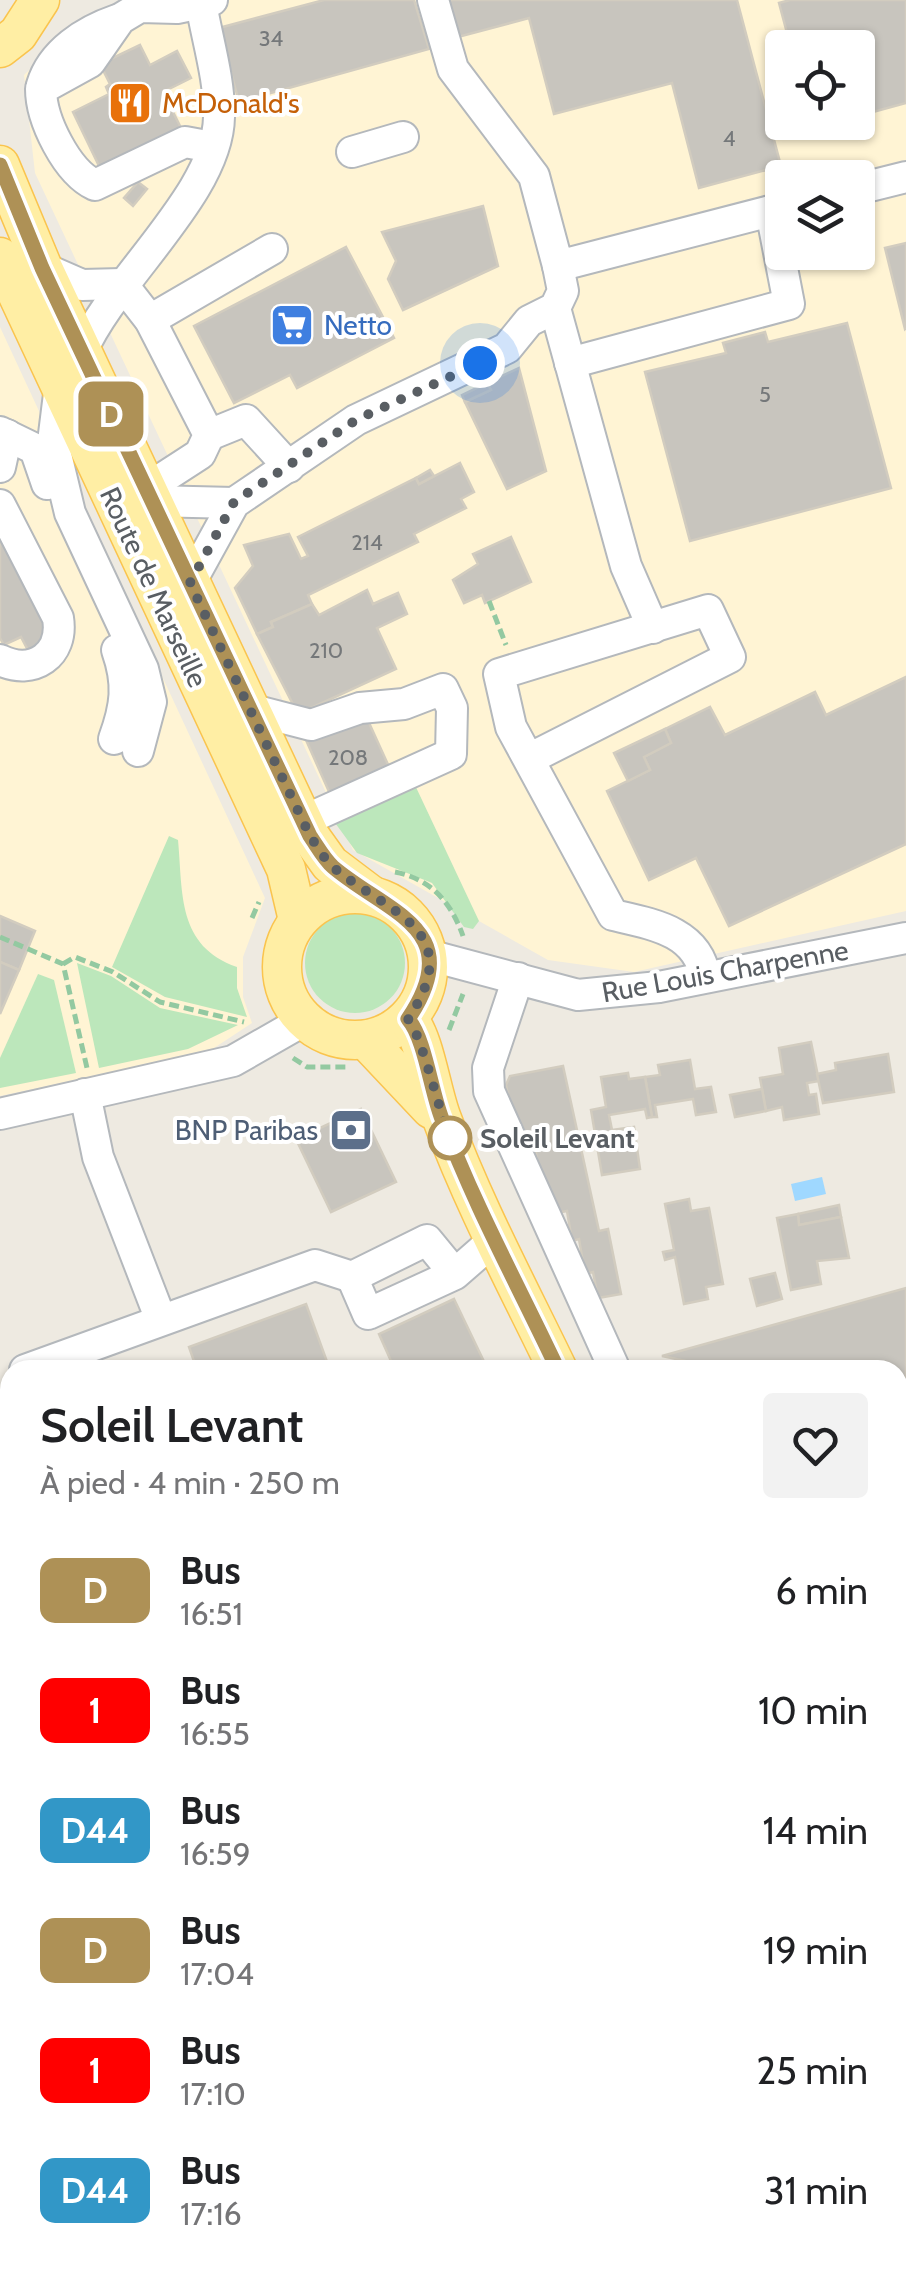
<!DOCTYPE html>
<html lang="fr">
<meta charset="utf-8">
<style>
:root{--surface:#fff;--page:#f2f2f2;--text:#202124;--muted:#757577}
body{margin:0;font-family:Cabin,sans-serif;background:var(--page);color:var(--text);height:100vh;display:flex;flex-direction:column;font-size:38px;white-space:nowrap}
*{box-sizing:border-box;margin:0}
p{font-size:32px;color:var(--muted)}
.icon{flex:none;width:55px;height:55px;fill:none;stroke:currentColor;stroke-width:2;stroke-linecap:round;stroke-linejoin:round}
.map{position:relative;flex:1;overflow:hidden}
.sheet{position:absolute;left:0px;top:1360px;width:908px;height:912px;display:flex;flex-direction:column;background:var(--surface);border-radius:30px 30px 0 0;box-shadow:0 2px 8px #0004}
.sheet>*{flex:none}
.badge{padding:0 20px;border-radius:15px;font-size:35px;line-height:65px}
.fabs{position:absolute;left:765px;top:30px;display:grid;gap:20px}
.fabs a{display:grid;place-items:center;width:110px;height:110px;border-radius:10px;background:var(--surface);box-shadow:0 2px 8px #0004;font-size:50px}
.you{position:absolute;width:50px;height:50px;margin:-25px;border:8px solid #fff;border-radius:50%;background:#1a73e8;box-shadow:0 0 0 15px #1a73e833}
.map>.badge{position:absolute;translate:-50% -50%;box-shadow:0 0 0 5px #fff}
.round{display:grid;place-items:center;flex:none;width:105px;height:105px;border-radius:10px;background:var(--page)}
.head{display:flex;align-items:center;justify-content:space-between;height:170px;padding:0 40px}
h1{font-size:48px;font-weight:600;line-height:75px}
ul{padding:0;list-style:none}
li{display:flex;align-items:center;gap:30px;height:120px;padding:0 40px}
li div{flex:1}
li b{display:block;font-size:38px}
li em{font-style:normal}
li .badge{min-width:110px;font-weight:700;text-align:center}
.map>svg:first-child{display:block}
.commercial{fill:#fff4d4;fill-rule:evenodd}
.green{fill:#bce7bb}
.water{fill:#9fd8ff}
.building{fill:#c8c5be;stroke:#d2ccbf;stroke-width:2.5}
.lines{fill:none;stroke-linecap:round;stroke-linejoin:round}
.minor-casing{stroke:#b4b8bc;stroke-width:34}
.major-casing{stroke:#fac44e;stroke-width:41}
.path{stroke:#93c9a1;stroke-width:5;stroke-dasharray:10 5;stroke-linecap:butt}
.minor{stroke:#fff;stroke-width:30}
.major{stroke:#ffeea4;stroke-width:38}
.line-casing{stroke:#fff;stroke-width:22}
.line{stroke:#ae9156;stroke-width:15}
.walk{stroke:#595e63;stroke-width:10;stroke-dasharray:0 18}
.stop-dot{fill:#fff;stroke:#ae9156;stroke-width:5}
.labels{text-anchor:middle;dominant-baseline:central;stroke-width:8;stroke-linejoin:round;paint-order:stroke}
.number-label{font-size:22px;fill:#75787a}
.food-label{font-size:28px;fill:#c56008;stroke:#fff;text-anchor:start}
.shop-label{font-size:28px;fill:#366cbe;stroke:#fff;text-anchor:start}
.street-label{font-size:28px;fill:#595e63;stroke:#fff}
.service-label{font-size:28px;fill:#4e5e75;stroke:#fff;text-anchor:end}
.stop-label{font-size:28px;font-weight:bold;fill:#595e63;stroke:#fff;text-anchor:start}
</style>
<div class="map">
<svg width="906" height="2272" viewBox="0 0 906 2272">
<rect width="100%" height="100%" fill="#eeeae1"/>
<g class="commercial">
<path d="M154,0H906V911L634,972L548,960L353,850L35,173L24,75L81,21ZM782,48H858V122H782ZM782,178H858V252H782Z"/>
<polygon points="0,327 265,898 243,957 243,997 252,1023 208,1052 0,1096"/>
</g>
<g class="green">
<polygon points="414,783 479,921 473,929 464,927 432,883 357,853 333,820"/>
<path d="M169,836L178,840C183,894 177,946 237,967V988L247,1017L165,997L112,967Z"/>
<circle cx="355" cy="963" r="50"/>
<polygon points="77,963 111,976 160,1008 238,1025 188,1049 99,1068"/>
<polygon points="38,974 54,980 76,1073 0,1088 0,1058"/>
</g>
<polygon class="water" points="822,1177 826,1194 795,1201 791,1184"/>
<g class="building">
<polygon points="324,0 414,0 429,49 239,102 219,28"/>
<polygon points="448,0 737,0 781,166 699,188 672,83 554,114 529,18 458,37"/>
<polygon points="790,0 906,0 906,103 858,116 858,48 791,48 779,3"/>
<polygon points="140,45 150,65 177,51 191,78 163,92 182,130 101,170 73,112 109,94 106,87 110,84 100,64"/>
<polygon points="138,182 147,189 133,206 124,198"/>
<polygon points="483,206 498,266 403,310 388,279 396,261 382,232"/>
<polygon points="906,243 906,328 905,329 885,248"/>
<polygon points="346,247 394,338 297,388 290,375 234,403 194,326"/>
<polygon points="847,323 891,488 690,541 645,372 726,353 723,343 765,332 768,342"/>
<polygon points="519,368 546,471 507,489 465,402 491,390 487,383"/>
<polygon points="487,383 491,390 465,402 462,395"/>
<polygon points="460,463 474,492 461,499 466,508 414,534 418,542 308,595 312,604 271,622 273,627 257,634 235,588 253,566 244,545 289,534 301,559 308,556 298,537 416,478 419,484"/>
<polygon points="430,470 434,476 419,484 416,478"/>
<polygon points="511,537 531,582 485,603 482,595 464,603 453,580 478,564 473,554"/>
<polygon points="10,538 54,637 31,656 21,637 4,645 0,638 0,543"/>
<polygon points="367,590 373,604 398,593 407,614 377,628 396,669 298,714 257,634 273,627 271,622 312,604 319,615"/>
<polygon points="906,677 906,844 729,926 696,858 649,880 607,791 650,770 644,757 671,743 665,729 710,707 725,735 815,692 826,715"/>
<polygon points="365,714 390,769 331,796 306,740"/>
<polygon points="665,729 671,743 644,757 650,770 628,781 614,753"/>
<polygon points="0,916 35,931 19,970 0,962"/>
<polygon points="0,962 19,970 0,1014"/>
<polygon points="811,1042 819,1081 807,1083 809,1095 816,1094 819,1114 784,1120 782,1107 766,1111 760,1078 783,1074 779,1048"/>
<polygon points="888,1054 894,1092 823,1103 817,1074 836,1070 835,1063"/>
<polygon points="690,1060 695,1089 711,1087 716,1112 696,1115 693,1099 655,1105 657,1117 652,1117 645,1077 660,1075 658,1065"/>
<polygon points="563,1066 599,1231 608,1229 621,1294 598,1298 593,1272 585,1274 579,1239 572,1241 567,1211 545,1215 533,1132 516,1135 506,1085 510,1076"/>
<polygon points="628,1073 629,1079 645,1077 652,1117 647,1118 645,1109 609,1115 612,1130 634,1127 640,1169 602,1175 591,1110 606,1107 601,1077"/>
<polygon points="762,1089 766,1111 735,1117 730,1095"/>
<polygon points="361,1109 396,1182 331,1212 296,1139"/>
<polygon points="689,1199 691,1211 709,1208 723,1284 706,1287 708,1299 684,1304 675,1257 665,1260 663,1252 674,1250 665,1204"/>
<polygon points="839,1205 841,1217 799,1225 798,1214"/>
<polygon points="798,1214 799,1225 841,1217 849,1258 817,1261 821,1284 791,1290 777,1218"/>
<polygon points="775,1273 782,1299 757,1306 750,1279"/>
<polygon points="906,1288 906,1409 898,1407 898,1370 728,1370 662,1356"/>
<polygon points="454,1299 488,1370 395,1370 379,1334"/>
<polygon points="306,1304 330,1370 197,1370 189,1347"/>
<polygon points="150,1362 153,1370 127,1370"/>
<polygon points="10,1413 10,1588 4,1590 0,1578 0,1416"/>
<polygon points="906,1708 906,1827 898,1831 898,1712"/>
<polygon points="10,2039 10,2088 9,2088 0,2078 0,2046"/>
<polygon points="164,2262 175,2262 179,2272 140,2272"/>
<polygon points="250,2262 323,2262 327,2272 246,2272"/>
<polygon points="349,2262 404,2262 377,2272 353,2272"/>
<polygon points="635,2262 637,2272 591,2271 634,2262"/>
<polygon points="733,2262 763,2262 766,2272 736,2272"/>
</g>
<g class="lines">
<g class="minor-casing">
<g id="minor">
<polyline points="433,0 453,69 534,176 558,266 782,208"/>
<path d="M201,3L177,8L140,7L120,19L90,62L41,89C41,120 67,172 95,185L185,142L212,147"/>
<path d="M42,85C52,52 85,31 117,20"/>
<polyline points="352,152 403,137"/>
<polyline points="858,189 906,177"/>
<polyline points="43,268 82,285 122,284"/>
<polyline points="122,284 150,320 209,435 200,454 146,489"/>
<polyline points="555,308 626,566 653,628"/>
<polyline points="150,320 272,249"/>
<path d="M82,351C114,278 218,193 219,117C220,80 207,39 201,3L212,0"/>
<polyline points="570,363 789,304 771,211"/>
<polyline points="60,386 53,442 70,513 143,669 151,702 138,751"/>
<polyline points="0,432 35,449 47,484"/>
<polyline points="209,435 246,420 289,467"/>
<polyline points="0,467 7,435"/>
<polyline points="152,501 234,503"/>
<path d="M0,505L58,618C64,655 33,676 0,660"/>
<polyline points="190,583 234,503 356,420 507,348 529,321 555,308 563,291 558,266"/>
<polyline points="249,709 311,725 360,708 404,704 443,689 452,708 451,754 303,821"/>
<path d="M114,739C126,706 129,684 117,650"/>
<path d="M529,759L730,657L708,610L499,674L511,727L613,915C652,924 698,931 705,977"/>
<polyline points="428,955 578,995 659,987 906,938"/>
<polyline points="518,978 488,1068 489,1091 615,1370"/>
<polyline points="85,1094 98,1157 161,1320"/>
<polyline points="0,1114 233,1061 303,1021"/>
<polyline points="455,1274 427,1240 352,1277 368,1314 455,1274 495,1239"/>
<polyline points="25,1370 315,1265 352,1277"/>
<polyline points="898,1574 906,1606"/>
<polyline points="898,1920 906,1917"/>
<polyline points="0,2149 10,2155"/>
<polyline points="82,2262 86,2272"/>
<polyline points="555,2262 558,2272"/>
<polyline points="869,2272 892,2262"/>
</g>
</g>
<g class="major-casing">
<g id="major">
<polyline points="0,48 18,34 40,0"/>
<polyline points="0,165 43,268 310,836 330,864 371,895"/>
<polyline points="0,257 286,869 298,920"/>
<circle cx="355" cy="967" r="73"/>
<path d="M408,1019C425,1038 431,1091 442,1119C474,1205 518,1287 558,1370"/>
<polyline points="366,1040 431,1109"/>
<polyline points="898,2101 906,2120"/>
</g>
</g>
<g class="path">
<polyline points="489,601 506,645"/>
<path d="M395,872C431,879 451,902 463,936"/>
<polyline points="252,918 259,902"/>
<polyline points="0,937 63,964 87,1068"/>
<polyline points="63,964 75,957 113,972 160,1002 244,1022"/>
<polyline points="449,1030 463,994"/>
<polyline points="293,1058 307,1067 349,1067"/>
</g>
<use href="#minor" class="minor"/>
<use href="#major" class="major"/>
</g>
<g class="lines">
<g class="line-casing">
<path id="line" d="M0,165L42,268L310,836C317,846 324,859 333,867C387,913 469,929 408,1019C425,1038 431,1092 442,1119C474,1205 519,1287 558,1370"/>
</g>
<use href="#line" class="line"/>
<path class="walk" d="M450,1138C439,1111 421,1033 408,1019C469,929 387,913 333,867C324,859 317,846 310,836L190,583L234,502L356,420L480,363"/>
</g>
<defs>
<g id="restaurant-square" transform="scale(2.25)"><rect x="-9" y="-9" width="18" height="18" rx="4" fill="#e8710a" stroke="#fff"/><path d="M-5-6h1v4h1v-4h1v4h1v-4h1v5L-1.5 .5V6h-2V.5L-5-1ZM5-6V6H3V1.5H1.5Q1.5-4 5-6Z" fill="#fff"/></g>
<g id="supermarket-square" transform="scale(2.25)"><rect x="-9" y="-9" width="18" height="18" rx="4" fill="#3f7fe0" stroke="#fff"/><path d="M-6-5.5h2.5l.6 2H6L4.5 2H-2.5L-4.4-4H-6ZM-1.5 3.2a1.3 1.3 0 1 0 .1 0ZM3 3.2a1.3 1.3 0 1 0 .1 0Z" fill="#fff"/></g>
<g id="bank-square" transform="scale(2.25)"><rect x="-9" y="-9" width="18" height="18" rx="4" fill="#5c6f8a" stroke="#fff"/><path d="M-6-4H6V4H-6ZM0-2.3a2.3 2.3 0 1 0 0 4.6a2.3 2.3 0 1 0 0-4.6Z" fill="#fff"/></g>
</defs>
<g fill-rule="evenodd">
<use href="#restaurant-square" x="130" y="103"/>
<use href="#supermarket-square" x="292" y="325"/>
<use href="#bank-square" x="351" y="1130"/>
</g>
<circle class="stop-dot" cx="450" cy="1138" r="20"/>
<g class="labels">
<g class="number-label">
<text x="271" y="38">34</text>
<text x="729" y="138">4</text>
<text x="765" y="394">5</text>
<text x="367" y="542">214</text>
<text x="326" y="650">210</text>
<text x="348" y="757">208</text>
</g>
<g class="food-label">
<text x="162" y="103">McDonald's</text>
</g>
<g class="shop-label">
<text x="324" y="325">Netto</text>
</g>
<g class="street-label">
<text transform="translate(154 587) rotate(65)">Route de Marseille</text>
<text transform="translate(725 971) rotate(-10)">Rue Louis Charpenne</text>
</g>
<g class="service-label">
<text x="318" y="1130">BNP Paribas</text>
</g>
<g class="stop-label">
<text x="480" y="1138">Soleil Levant</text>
</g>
</g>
</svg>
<div class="fabs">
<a><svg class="icon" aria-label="locate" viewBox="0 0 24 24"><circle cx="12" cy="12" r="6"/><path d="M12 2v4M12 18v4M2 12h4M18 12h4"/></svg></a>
<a><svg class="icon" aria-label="layers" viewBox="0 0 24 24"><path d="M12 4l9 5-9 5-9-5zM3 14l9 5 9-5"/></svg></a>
</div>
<div class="you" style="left:480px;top:363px"></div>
<b class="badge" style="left:111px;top:414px;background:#ae9156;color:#fff">D</b>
<section class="sheet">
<div class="head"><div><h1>Soleil Levant</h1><p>À pied · 4 min · 250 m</p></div><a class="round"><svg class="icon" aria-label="heart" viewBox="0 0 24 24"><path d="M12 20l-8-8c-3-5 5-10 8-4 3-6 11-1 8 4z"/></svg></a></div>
<ul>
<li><span class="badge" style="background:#ae9156;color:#fff">D</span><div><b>Bus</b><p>16:51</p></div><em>6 min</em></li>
<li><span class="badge" style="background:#f00;color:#fff">1</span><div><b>Bus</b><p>16:55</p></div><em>10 min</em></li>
<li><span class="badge" style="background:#3297c7;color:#fff">D44</span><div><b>Bus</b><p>16:59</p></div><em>14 min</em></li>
<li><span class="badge" style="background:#ae9156;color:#fff">D</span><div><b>Bus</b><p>17:04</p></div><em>19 min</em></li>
<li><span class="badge" style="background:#f00;color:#fff">1</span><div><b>Bus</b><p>17:10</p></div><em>25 min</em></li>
<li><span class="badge" style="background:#3297c7;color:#fff">D44</span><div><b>Bus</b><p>17:16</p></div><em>31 min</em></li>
</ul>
</section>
</div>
